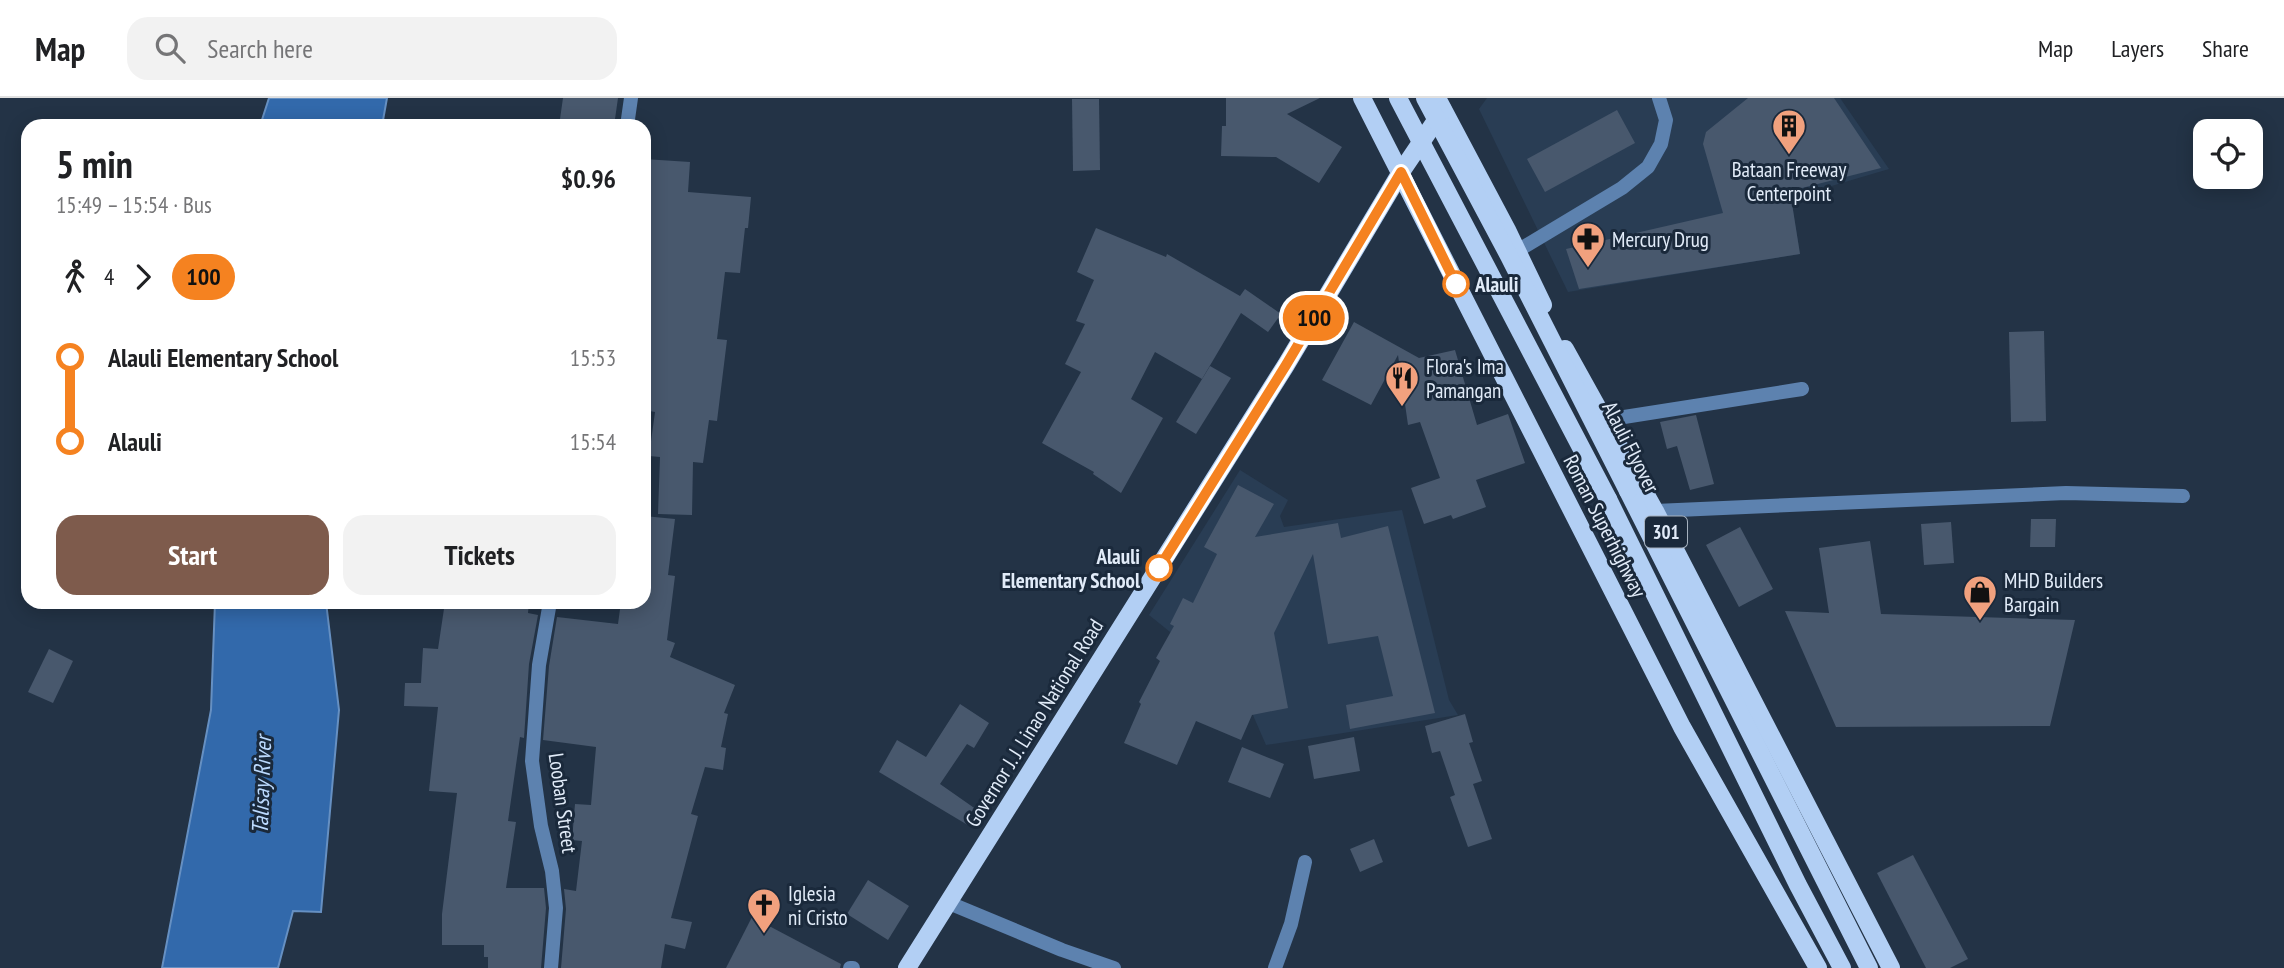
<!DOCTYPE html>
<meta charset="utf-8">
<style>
:root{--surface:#fff;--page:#f2f2f2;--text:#202124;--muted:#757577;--line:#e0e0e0;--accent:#7e5b4c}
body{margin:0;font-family:"PT Sans Narrow",sans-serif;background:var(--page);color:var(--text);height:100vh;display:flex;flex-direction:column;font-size:26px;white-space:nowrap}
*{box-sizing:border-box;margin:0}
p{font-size:23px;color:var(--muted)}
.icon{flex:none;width:38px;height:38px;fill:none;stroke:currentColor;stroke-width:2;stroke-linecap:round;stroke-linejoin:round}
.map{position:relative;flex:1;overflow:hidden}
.details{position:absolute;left:21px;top:21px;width:630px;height:490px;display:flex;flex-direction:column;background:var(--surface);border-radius:21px;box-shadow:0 4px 18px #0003}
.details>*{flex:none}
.badge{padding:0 14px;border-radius:23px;font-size:24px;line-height:46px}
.tools{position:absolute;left:2193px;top:21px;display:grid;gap:14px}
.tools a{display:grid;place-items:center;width:70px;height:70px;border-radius:14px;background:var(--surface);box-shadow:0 4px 18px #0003;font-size:35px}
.map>.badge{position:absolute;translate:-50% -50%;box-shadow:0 0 0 4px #fff}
.legs{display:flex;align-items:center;gap:10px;height:77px;padding:0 35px;font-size:23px}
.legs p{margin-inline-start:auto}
.head{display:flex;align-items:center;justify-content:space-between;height:119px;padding:0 35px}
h1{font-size:38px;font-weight:700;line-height:52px}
.button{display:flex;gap:14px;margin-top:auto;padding:14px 35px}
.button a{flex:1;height:80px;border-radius:21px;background:var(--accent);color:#fff;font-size:28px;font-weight:700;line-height:80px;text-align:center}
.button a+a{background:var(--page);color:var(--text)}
ul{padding:0 35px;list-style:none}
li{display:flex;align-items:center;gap:24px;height:84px;font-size:26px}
li i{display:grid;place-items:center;width:10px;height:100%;margin:0 9px;background:currentColor}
li i::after{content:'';width:18px;height:18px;margin:-9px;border:5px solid;border-radius:50%;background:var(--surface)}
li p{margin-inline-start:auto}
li:first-child i{background:linear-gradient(#0000 50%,currentColor 0)}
li:last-child i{background:linear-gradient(currentColor 50%,#0000 0)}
header{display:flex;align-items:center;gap:42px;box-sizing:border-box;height:98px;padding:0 35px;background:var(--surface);border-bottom:2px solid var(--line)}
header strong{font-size:33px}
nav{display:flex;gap:38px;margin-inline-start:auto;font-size:24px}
.search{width:490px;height:63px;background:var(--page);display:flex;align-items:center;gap:18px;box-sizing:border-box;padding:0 24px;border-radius:21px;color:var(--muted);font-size:26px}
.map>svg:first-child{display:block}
.built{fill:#293d54}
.water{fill:#3269ab;stroke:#6690c2;stroke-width:2}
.building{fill:#48586d}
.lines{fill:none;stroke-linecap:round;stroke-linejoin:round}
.lane{stroke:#5d82af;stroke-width:14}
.street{stroke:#5d82af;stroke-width:14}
.primary{stroke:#b2cff4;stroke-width:18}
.primary-bridge{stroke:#b2cff4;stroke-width:18}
.line-1-casing{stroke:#fff;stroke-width:16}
.line-1{stroke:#f58220;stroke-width:10}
.stop-1-dot{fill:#fff;stroke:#f58220;stroke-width:3.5}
.labels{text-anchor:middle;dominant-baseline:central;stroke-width:6;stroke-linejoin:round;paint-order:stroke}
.shield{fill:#1a293b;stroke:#a5b1bf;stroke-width:2}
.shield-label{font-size:19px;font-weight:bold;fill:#e1ebf8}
.poi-label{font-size:21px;fill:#e1ebf8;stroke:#1a293b;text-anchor:start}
.stop-label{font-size:21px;font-weight:bold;fill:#e1ebf8;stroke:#1a293b;text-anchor:start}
.street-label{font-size:21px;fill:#e1ebf8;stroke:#1a293b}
.water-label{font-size:23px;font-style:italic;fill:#bcdafe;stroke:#1a293b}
</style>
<header>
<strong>Map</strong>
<div class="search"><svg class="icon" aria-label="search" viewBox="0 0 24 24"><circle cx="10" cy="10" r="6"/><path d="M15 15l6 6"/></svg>Search here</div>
<nav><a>Map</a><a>Layers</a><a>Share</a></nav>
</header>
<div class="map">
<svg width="2284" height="870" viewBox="0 0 2284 870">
<rect width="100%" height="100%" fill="#233346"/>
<g class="built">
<polygon points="1487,0 1840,0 1889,71 1791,100 1800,156 1568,194 1479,11"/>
<polygon points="1240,372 1288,402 1280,418 1284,429 1402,412 1449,602 1458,617 1266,647 1242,592 1149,517"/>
</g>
<g class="water">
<polygon points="269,0 387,0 382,28 260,28"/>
<polygon points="215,504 326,504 339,612 321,814 293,813 278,870 162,870 211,612"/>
</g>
<g class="building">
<polygon points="563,0 618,0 614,28 559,28"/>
<polygon points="1226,0 1320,0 1287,16 1342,49 1319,85 1276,59 1221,58 1222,28 1226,28"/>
<polygon points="1748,0 1834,0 1881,70 1790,93 1800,156 1579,191 1566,151 1723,115 1703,46 1706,34"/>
<polygon points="1072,1 1099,1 1100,72 1073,73"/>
<polygon points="1617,12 1635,45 1545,94 1527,61"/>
<polygon points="644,61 690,64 688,94 751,99 748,130 745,130 740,175 725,174 717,241 727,242 717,323 709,322 703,365 693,364 692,417 658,416 660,359 649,358 655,314 644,312"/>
<polygon points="1096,130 1166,159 1167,156 1240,198 1245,191 1281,216 1268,234 1241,215 1202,281 1155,254 1131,301 1163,320 1121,395 1093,376 1094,374 1042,345 1081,274 1065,266 1085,226 1076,223 1094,182 1077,174"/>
<polygon points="1354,224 1419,260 1455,252 1477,327 1508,316 1525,365 1476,382 1486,409 1453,421 1451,417 1424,426 1411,390 1440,380 1420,324 1408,327 1398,257 1371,307 1322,282"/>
<polygon points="2044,233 2046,323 2011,324 2009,234"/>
<polygon points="1210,268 1231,280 1196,336 1176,324"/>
<polygon points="1696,317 1714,386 1690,392 1677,348 1667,351 1660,324"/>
<polygon points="1238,387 1274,406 1255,439 1338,425 1341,440 1388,428 1435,615 1350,631 1346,607 1393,598 1378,538 1328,546 1313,456 1274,535 1288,610 1252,617 1241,642 1196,623 1177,667 1124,645 1141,606 1139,604 1160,563 1156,560 1174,528 1170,526 1183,500 1193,505 1217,456 1204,449"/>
<polygon points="644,418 675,421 668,477 675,478 667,542 675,545 670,559 735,587 724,615 728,616 721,649 726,650 723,672 705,669 691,716 698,718 671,820 692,824 685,851 665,846 661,870 561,870 566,811 564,791 576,793 582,743 572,742 575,706 591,707 596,649 543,642 549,568 557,519 618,526 621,504 644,504"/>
<polygon points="2031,421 2056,421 2055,449 2030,449"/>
<polygon points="1951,424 1954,465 1924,467 1921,426"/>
<polygon points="1740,429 1773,491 1739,509 1706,447"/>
<polygon points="1870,443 1881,516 2075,522 2050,628 1836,629 1785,513 1829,515 1819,450"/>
<polygon points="445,504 529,504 528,515 538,517 529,566 524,640 520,639 508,723 516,724 506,790 544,790 546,810 541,870 488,870 488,859 484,859 484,847 442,847 442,816 457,695 429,693 438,609 404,608 405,585 421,585 423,550 438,551"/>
<polygon points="49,551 73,563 53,605 28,594"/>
<polygon points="960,606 989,625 974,650 967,646 940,686 980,714 971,729 879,674 897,642 926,659"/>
<polygon points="1465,616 1473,644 1469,645 1482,683 1473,686 1492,741 1468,749 1450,699 1455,697 1440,653 1432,655 1425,628"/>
<polygon points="1354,639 1360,673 1314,681 1308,648"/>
<polygon points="1242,649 1284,666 1270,700 1228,684"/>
<polygon points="1374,741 1383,764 1360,774 1350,751"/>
<polygon points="1913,757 1968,861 1950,870 1926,870 1877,775"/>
<polygon points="868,782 909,808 888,842 847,816"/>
<polygon points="752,819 841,866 840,870 726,870"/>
</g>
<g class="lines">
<g class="lane">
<polyline points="1517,153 1622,90 1648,69 1661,46 1666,22 1659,0"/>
<polyline points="1605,322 1802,291"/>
<polyline points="850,870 853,870"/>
</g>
<g class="street">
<polyline points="627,28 631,0"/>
<polyline points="1655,413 2066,395 2183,398"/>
<polyline points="550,504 539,567 532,663 541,728 552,773 556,810 551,870"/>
<polyline points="949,805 1062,852 1114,870"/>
<polyline points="1275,870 1291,826 1305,764"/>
</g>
<g class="primary">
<polyline points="1362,0 1682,629 1818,870"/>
<polyline points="1437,0 1507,132 1543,207"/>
<polyline points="1565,251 1655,413 1891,870"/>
<polyline points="1628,393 1869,870"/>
<polyline points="1608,401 1798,787 1842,870"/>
<polyline points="907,870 1286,267 1401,74 1443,12"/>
</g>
<g class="primary-bridge">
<polyline points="1398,0 1608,401"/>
<polyline points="1425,0 1509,158 1628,393"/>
</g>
</g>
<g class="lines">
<g class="line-1-casing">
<polyline id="line-1" points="1159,470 1286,267 1401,74 1456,186"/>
</g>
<use href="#line-1" class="line-1"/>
</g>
<defs>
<g id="building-pin" transform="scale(1.75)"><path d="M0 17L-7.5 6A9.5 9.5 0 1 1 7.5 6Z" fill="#f1a17e" stroke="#1a293b"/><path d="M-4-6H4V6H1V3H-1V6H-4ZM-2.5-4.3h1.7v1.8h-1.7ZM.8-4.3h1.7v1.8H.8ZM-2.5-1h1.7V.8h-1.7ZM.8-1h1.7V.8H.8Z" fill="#111"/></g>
<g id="pharmacy-pin" transform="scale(1.75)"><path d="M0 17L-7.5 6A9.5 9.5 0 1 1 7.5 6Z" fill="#f1a17e" stroke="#1a293b"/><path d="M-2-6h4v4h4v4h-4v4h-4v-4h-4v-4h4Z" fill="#111"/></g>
<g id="restaurant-pin" transform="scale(1.75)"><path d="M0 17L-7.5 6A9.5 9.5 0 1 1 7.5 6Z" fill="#f1a17e" stroke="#1a293b"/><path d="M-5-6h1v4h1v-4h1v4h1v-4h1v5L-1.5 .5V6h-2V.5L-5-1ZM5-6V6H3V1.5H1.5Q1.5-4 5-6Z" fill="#111"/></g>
<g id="shop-pin" transform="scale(1.75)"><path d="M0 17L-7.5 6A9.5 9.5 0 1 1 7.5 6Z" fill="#f1a17e" stroke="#1a293b"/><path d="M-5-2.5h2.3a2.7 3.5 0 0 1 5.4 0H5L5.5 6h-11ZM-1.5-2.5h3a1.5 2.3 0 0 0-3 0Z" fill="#111"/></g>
<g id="church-pin" transform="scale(1.75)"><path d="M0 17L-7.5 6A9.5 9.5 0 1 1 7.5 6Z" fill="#f1a17e" stroke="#1a293b"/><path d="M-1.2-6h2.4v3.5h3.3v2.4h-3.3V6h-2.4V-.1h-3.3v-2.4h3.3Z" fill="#111"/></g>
</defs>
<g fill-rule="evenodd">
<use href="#building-pin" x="1789" y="28"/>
<use href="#pharmacy-pin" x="1588" y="141"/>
<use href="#restaurant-pin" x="1402" y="280"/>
<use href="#shop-pin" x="1980" y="494"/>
<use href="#church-pin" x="764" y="807"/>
</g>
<g class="stop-1-dot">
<circle cx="1456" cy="186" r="12"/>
<circle cx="1159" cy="470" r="12"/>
</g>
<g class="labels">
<rect class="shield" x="1645" y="418.5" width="42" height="31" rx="5"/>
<g class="shield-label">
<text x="1666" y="434">301</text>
</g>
<g class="poi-label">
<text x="1789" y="71" text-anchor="middle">Bataan Freeway<tspan x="1789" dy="24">Centerpoint</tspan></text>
<text x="1612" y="141">Mercury Drug</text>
<text x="1426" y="268">Flora's Ima<tspan x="1426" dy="24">Pamangan</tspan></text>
<text x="2004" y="482">MHD Builders<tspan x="2004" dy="24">Bargain</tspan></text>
<text x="788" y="795">Iglesia<tspan x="788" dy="24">ni Cristo</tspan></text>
</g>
<g class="stop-label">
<text x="1475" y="186">Alauli</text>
<text x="1140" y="458" text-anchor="end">Alauli<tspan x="1140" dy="24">Elementary School</tspan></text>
</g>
<g class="street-label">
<text transform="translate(1631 349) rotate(63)">Alauli Flyover</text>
<text transform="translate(1605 428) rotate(63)">Roman Superhighway</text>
<text transform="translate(1034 625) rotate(-58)">Governor J. J. Linao National Road</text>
<text transform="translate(563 705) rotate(82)">Looban Street</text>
</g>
<g class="water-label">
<text transform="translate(261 687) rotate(-88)">Talisay River</text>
</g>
</g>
</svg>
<div class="tools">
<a><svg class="icon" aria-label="locate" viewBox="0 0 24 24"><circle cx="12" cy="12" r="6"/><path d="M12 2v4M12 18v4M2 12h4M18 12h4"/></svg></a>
</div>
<b class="badge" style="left:1314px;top:220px;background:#f58220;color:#111">100</b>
<section class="details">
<div class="head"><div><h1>5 min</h1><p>15:49 – 15:54 · Bus</p></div><b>$0.96</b></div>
<div class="legs"><svg class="icon" aria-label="walk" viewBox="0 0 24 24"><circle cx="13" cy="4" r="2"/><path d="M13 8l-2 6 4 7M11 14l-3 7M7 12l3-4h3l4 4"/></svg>4<svg class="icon" aria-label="forward" viewBox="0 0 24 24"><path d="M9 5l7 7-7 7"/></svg><b class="badge" style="background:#f58220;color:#111">100</b></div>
<ul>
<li><i style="color:#f58220"></i><b>Alauli Elementary School</b><p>15:53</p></li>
<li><i style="color:#f58220"></i><b>Alauli</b><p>15:54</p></li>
</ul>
<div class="button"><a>Start</a><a>Tickets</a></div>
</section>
</div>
